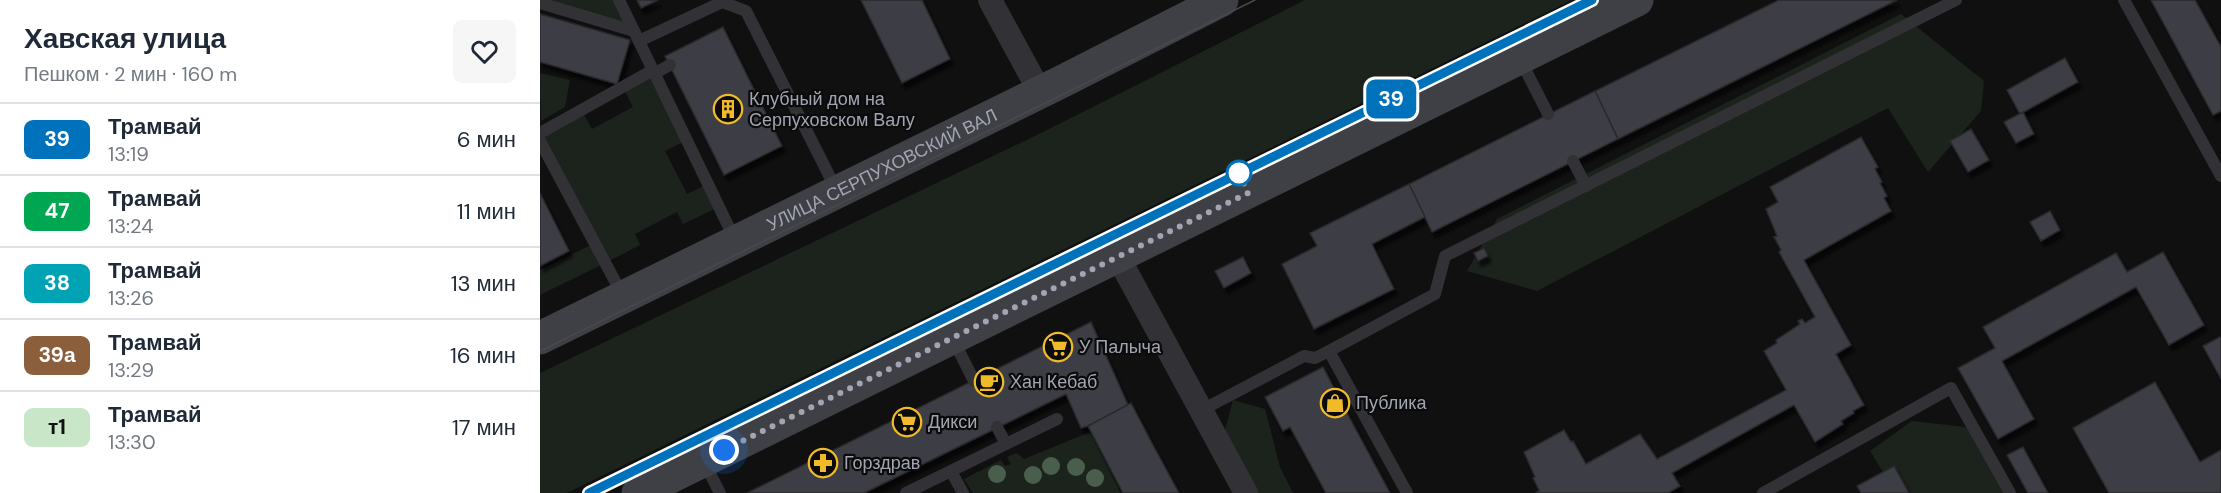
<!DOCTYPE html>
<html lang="ru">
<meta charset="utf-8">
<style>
:root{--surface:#fff;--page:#f6f6f7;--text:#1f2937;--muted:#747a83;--line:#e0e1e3}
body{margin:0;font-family:"DM Sans",sans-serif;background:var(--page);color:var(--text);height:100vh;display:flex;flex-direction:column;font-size:22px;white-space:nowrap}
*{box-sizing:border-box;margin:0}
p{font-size:20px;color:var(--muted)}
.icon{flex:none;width:33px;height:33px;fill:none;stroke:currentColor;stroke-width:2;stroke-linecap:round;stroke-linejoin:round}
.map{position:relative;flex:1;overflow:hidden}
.details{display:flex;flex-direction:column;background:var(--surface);width:540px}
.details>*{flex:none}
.badge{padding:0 12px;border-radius:9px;font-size:21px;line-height:39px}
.you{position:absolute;width:30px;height:30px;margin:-15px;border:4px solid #fff;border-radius:50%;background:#1a73e8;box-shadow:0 0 0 9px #1a73e833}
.map>.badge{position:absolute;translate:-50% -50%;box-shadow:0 0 0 3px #fff}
.round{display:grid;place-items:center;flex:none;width:63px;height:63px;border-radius:9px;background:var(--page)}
.overview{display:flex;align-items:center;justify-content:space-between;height:102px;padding:0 24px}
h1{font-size:28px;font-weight:700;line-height:45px}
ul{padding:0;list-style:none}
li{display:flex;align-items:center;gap:18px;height:72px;padding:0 24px;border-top:2px solid var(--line)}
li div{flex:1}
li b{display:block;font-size:22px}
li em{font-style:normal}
li .badge{min-width:66px;font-weight:700;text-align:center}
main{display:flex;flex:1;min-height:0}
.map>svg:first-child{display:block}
.green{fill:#1c231d}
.building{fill:#3e3e44;stroke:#2a292d;stroke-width:1.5;filter:url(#shadow)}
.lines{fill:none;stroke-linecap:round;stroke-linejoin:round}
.service{stroke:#313136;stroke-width:12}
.minor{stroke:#313136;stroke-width:24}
.secondary{stroke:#3f4046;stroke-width:33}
.tram{stroke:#48494f;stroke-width:1.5}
.tree{fill:#495e4c}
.line-casing{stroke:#fff;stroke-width:14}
.line{stroke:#0072bc;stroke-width:9}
.walk{stroke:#a1a5b2;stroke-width:6;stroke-dasharray:0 10.8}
.stop-dot{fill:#fff;stroke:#0072bc;stroke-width:3}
.labels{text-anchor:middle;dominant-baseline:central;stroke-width:4.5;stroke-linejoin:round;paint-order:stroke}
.poi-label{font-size:18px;fill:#a1a5b2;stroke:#0b0b0c;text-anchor:start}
.street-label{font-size:18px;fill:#a1a5b2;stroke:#0b0b0c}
</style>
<main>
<section class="details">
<div class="overview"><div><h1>Хавская улица</h1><p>Пешком · 2 мин · 160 m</p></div><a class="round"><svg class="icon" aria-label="heart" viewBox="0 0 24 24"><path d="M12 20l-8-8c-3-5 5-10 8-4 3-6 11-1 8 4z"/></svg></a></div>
<ul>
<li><span class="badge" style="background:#0072bc;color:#fff">39</span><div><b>Трамвай</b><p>13:19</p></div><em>6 мин</em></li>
<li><span class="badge" style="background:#00a651;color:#fff">47</span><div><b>Трамвай</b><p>13:24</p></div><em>11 мин</em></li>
<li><span class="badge" style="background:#00a3b4;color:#fff">38</span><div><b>Трамвай</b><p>13:26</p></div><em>13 мин</em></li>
<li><span class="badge" style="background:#8b5e3c;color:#fff">39а</span><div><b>Трамвай</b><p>13:29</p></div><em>16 мин</em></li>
<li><span class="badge" style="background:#c9e6c8;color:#111">т1</span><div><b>Трамвай</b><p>13:30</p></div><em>17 мин</em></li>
</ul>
</section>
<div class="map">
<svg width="1681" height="493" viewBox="0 0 1681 493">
<defs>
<filter id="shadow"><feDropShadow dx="3.5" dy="6" stdDeviation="1.5" flood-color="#0009"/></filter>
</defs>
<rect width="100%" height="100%" fill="#101011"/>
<g class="green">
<polygon points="0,0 77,0 91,28"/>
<polygon points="765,0 1032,0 27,493 0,493 0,373 503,132"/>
<polygon points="1361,14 1444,81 1441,111 1388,172 1348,108 997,291 927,271 957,219"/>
<polygon points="0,73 30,80 25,107 1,121"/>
<polygon points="111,76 145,141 125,151 147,194 166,185 177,208 143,224 137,212 95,234 100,245 69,261 2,136 43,113 52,129 93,107 85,91"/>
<polygon points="53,244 63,264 0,295 0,270"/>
<polygon points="693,400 725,409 740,467 753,493 693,493 684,434"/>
<polygon points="1372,421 1426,427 1463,493 1369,493 1354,466 1343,472 1330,451"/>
<polygon points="550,432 581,493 433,493 424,479 461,460 465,466 471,464 467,457 477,453 484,459"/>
</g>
<g class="building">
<polygon points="97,0 118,0 101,8"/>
<polygon points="321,0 382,0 410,59 362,83"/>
<polygon points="1239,0 1357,0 1078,139 1055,91"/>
<polygon points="1611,0 1655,0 1681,47 1681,111 1673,115"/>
<polygon points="0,14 90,40 77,84 0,62"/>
<polygon points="183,27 242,146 184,175 125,56"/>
<polygon points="1525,58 1538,82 1480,114 1467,90"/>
<polygon points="1055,91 1078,139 892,232 869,184"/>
<polygon points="1483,112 1494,134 1476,143 1464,122"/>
<polygon points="1431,129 1449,160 1428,172 1410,141"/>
<polygon points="1321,137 1338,167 1335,169 1342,182 1340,183 1347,196 1344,198 1351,211 1264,260 1311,345 1296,354 1324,405 1313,411 1314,413 1301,421 1303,424 1275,442 1254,405 1132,473 1140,486 1128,493 996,493 999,490 993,478 995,477 984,452 1024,430 1031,442 1033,441 1046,464 1100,434 1117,459 1246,390 1224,351 1237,343 1236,340 1260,324 1258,321 1262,319 1265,323 1275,317 1239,252 1241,250 1234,237 1237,236 1226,209 1238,202 1230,187"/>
<polygon points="869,184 885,217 832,244 854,289 774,329 742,264 777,246 770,233"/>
<polygon points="0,193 29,251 0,266"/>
<polygon points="1510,211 1520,230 1501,241 1490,222"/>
<polygon points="944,248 948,256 938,261 934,253"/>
<polygon points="1623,252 1664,325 1629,345 1596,287 1462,361 1494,419 1458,439 1418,368 1455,348 1443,327 1576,253 1587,272"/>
<polygon points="703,257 711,273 684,288 675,271"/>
<polygon points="551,322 588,405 548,426 541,428 526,394 324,493 207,493"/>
<polygon points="1680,337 1681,338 1681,379 1663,346"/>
<polygon points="783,367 807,413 850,493 786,493 750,427 743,431 725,397"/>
<polygon points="1615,382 1660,462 1681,450 1681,493 1569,493 1533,428"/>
<polygon points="591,403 614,447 639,493 583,493 548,426"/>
<polygon points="1483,447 1508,493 1488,493 1467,455"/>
<polygon points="1354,466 1369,493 1321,493 1317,486"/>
</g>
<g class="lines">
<g class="service">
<polyline points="79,0 196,242"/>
<polyline points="1584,0 1681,176"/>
<polyline points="0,3 94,31"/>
<polyline points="99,41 182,2 206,11 297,191"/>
<polyline points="980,59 1008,114"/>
<polyline points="115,73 130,65"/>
<polyline points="0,133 113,70"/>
<polyline points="0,141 83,296"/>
<polyline points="1033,161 1046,186"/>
<polyline points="413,339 434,381"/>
<polyline points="789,351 867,493"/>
<polyline points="660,411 764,356 775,358 789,351 895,294 905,256 1416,0"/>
<polyline points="457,427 466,444"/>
<polyline points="164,462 180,493"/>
<polyline points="411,471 423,493"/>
<polyline points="366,493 517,419"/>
<polyline points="1223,493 1411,388 1470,493"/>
</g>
<g class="minor">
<polyline points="450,0 500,92"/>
<polyline points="578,257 706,493"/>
</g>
<g class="secondary">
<path id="s1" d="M0,338L521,82L682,0"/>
<polyline points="98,493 1097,0"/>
</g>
<g class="tram">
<polyline points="0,351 715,0"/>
<polyline points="49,493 1052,0"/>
</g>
</g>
<g class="tree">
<circle cx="511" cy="466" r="9"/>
<circle cx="536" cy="467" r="9"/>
<circle cx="457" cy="474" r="9"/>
<circle cx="493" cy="475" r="9"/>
<circle cx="555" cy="478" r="9"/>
</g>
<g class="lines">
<g class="line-casing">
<polyline id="line" points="49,493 1052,0"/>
</g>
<use href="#line" class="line"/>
<polyline class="walk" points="184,450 708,193 699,173"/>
</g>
<defs>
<g id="building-ring" transform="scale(1.5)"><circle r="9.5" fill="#0b0b0c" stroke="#f0ba28" stroke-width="1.5"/><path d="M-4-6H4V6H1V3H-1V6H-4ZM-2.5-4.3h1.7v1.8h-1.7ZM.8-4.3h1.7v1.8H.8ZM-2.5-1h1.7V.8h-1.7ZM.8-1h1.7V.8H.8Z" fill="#f0ba28"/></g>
<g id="supermarket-ring" transform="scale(1.5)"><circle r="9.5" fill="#0b0b0c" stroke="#f0ba28" stroke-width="1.5"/><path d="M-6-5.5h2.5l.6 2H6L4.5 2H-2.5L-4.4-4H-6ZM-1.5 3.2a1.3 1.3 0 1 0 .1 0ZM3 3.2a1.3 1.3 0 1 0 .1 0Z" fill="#f0ba28"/></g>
<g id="cafe-ring" transform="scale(1.5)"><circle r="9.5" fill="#0b0b0c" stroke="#f0ba28" stroke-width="1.5"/><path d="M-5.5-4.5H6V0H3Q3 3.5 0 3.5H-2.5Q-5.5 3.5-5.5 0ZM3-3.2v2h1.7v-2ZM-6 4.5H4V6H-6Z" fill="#f0ba28"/></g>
<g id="shop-ring" transform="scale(1.5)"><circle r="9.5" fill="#0b0b0c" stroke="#f0ba28" stroke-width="1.5"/><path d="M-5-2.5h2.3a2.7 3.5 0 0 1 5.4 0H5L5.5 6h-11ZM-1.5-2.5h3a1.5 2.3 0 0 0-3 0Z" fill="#f0ba28"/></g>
<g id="pharmacy-ring" transform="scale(1.5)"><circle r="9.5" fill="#0b0b0c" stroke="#f0ba28" stroke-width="1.5"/><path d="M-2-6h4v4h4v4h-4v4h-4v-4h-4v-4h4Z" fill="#f0ba28"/></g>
</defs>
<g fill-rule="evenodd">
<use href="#building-ring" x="188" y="109"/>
<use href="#supermarket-ring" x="518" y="347"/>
<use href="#cafe-ring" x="449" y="382"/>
<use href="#shop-ring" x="795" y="403"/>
<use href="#supermarket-ring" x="367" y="422"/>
<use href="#pharmacy-ring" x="283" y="463"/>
</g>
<circle class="stop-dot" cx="699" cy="173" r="12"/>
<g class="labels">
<g class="poi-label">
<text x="209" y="99">Клубный дом на<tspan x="209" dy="21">Серпуховском Валу</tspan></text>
<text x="539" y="347">У Палыча</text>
<text x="470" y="382">Хан Кебаб</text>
<text x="816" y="403">Публика</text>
<text x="388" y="422">Дикси</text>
<text x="304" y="463">Горздрав</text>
</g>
<g class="street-label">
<text stroke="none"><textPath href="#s1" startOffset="381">УЛИЦА СЕРПУХОВСКИЙ ВАЛ</textPath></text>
</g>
</g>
</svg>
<div class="you" style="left:184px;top:450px"></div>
<b class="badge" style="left:851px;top:99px;background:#0072bc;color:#fff">39</b>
</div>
</main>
